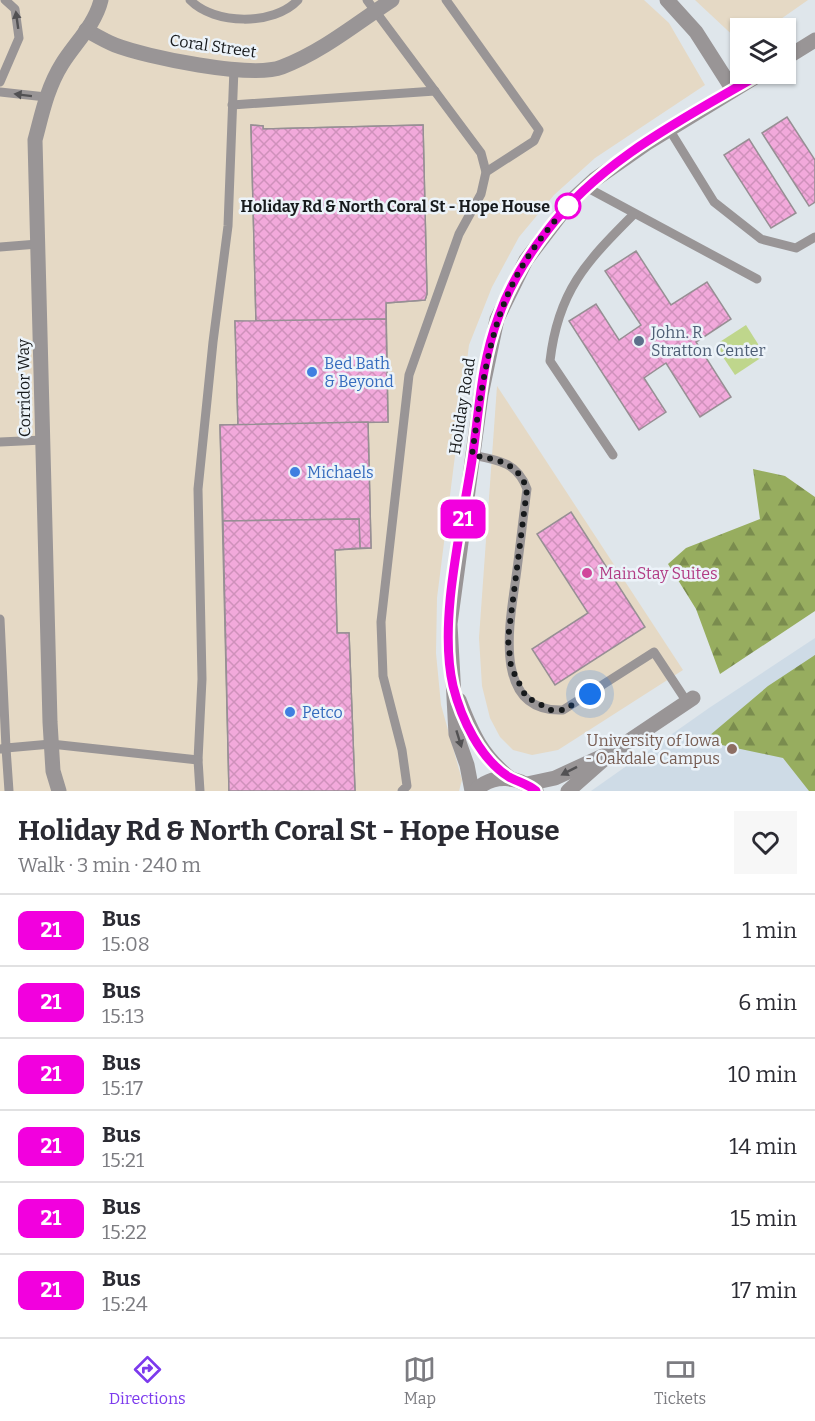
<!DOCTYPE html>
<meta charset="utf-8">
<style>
:root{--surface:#fff;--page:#f7f7f7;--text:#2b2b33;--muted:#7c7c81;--line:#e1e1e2;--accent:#7c3aed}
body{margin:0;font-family:Bitter,serif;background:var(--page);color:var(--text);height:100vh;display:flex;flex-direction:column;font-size:22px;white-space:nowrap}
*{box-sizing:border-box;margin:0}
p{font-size:20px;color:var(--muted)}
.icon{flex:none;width:33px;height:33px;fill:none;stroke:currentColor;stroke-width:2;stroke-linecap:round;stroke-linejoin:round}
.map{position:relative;height:791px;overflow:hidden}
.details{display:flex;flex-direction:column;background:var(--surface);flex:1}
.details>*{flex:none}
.badge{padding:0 12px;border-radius:9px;font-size:21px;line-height:39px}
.controls{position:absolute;left:730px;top:18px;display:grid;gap:12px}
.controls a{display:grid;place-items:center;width:66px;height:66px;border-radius:0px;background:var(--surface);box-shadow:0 2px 4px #0004;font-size:30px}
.you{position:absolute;width:30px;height:30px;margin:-15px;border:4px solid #fff;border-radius:50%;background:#1a73e8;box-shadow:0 0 0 9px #1a73e833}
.map>.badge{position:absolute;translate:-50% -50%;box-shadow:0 0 0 3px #fff}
.round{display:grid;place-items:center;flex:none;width:63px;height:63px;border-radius:0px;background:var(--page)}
.headline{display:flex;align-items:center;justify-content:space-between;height:102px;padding:0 18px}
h1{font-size:28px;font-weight:700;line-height:45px}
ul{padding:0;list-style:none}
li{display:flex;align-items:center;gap:18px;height:72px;padding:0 18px;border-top:2px solid var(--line)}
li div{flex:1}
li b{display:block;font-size:22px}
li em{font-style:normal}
li .badge{min-width:66px;font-weight:700;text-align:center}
.tab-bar{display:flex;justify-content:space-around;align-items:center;height:84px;border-top:2px solid var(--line);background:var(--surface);font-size:16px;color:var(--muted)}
.tab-bar a{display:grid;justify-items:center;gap:3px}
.tab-bar .current{color:var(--accent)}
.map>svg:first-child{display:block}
.commercial{fill:#e5d9c5}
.built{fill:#cedbe6}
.forest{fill:url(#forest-firs)}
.pitch{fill:#bfd68c}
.building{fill:url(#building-cross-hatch);stroke:#978f94;stroke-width:1.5}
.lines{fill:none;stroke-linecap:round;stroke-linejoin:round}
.service{stroke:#999596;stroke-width:9}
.minor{stroke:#999596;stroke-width:15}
.tertiary{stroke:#999596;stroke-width:15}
.oneway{fill:#525153}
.line-casing{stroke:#fff;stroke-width:14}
.line{stroke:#f200de;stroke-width:9}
.walk{stroke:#171a1c;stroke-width:6;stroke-dasharray:0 10.8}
.stop-dot{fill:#fff;stroke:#f200de;stroke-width:3}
.service-dot{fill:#5c6f8a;stroke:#ecf3f9;stroke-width:2}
.shop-dot{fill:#3f7fe0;stroke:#ecf3f9;stroke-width:2}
.hotel-dot{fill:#d1479c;stroke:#ecf3f9;stroke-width:2}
.education-dot{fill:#8d6e63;stroke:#ecf3f9;stroke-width:2}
.labels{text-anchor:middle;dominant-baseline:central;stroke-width:5;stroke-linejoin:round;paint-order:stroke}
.street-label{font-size:16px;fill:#171a1c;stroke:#ecf3f9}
.stop-label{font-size:16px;font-weight:bold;fill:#171a1c;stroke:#ecf3f9;text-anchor:end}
.service-label{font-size:16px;fill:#4e5e75;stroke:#ecf3f9;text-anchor:start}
.shop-label{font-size:16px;fill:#366cbe;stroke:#ecf3f9;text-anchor:start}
.hotel-label{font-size:16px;fill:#b23c85;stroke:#ecf3f9;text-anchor:start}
.education-label{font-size:16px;fill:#785e54;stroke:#ecf3f9;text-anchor:end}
</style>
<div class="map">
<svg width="815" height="791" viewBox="0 0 815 791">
<defs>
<pattern id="forest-firs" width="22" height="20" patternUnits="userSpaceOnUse" patternTransform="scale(1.5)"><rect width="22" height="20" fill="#97ad5f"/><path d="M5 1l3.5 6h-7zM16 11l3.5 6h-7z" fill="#7a8c4e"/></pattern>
<pattern id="building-cross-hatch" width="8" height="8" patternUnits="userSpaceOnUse" patternTransform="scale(1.5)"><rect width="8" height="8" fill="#f2a9db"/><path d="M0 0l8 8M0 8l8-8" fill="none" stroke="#cf91bb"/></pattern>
</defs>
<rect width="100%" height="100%" fill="#dfe6eb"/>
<g class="commercial">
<polygon points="0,0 644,0 669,23 705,85 595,158 554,195 519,237 492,287 469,345 437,598 436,653 441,705 462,780 459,791 0,791"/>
<polygon points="695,0 808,0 768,28 741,28 741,43"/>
<polygon points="497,386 683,670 558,750 532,755 513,750 500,737 490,718 482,686 479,638"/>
</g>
<polygon class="built" points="815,638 815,791 591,791 709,708"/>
<g class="forest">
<polygon points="753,469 785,476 815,497 815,611 720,674 696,609 668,564 686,548 760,519"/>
<polygon points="815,655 815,791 809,791 783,758 703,741 768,686"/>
</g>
<polygon class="pitch" points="746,325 765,355 735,375 715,345"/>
<g class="building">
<polygon points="787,117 815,160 815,202 809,206 762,133"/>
<polygon points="251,125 263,126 263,129 423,125 427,294 425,300 386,303 388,422 368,422 371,548 335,550 337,633 349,633 355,791 229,791 220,425 238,425 235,321 256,322"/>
<polygon points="251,125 263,126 263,129 423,125 427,294 425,300 386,303 386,319 256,322"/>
<polygon points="749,139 796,213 771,228 724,155"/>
<polygon points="636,251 671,305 707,282 731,319 696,342 731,397 700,417 666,363 644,378 666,412 639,430 569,321 596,304 619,340 641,325 605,271"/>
<polygon points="386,319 388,422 238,425 235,321"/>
<polygon points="368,422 371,548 360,548 359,519 223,521 220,425"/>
<polygon points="571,512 645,627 555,685 532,649 588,613 537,534"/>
<polygon points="359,519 360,548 335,550 337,633 349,633 355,791 229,791 223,521"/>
</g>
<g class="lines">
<g class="service">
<path d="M190,0C214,25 274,26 298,0"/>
<polyline points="367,0 481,153 486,172 481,194 459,234 409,375 381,622 383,676 402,750 407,786 402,791"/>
<polyline points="446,0 539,130 534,141 486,172"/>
<polyline points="0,82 19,38 15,9 5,0"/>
<polyline points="0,92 46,97"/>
<polyline points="232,105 435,91"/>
<polyline points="669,129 714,202 761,239 796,248 815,237"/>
<polyline points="586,187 757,279"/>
<polyline points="0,247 38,244"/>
<polyline points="0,442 43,440"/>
<path d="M472,455C498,460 517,462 527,489C523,518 520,547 516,577C510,621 491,713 563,710L654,652L687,702"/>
<path d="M613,455L550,361C558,291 586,262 634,214"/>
<polyline points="0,619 6,748 51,744 198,760 202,679 198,489 213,342 228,226 234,68"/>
<polyline points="0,749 6,748 9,791"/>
<polyline points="198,760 200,791"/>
</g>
<g class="minor">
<polyline points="667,0 696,32 733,90"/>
<path d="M86,30C95,35 105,41 115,45C146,57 252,79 282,67C322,52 357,23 392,0"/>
<polyline points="527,784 555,778 605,755"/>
<path d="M59,791L53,771L50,722L35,140C42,114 47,88 62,64C75,43 95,25 101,0"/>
<polyline points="568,791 611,753 693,698"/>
</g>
<g class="tertiary">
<polyline points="786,58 815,40"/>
<path d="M459,700C472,734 482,756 511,779"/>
<polyline points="472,791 467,765 456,734 450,624 481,395 497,319 526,260 571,201 594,180 647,143 760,74"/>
<path d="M475,791C493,773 518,776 536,791"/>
</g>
</g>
<defs><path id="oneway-solid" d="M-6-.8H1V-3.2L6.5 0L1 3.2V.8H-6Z" transform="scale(1.5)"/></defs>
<g class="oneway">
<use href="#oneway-solid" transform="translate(17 20) rotate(-98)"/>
<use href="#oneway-solid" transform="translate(23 95) rotate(-173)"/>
<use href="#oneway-solid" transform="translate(459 739) rotate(73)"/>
<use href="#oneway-solid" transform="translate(569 771) rotate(153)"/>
</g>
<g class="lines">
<g class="line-casing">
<path id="line" d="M536,791C528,784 518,782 509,777C480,759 461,718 453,686C438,621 462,526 472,460C479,413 481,363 498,318C509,286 526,258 547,231C600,160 685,118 760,74"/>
</g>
<use href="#line" class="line"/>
<path class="walk" d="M568,206L571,201C556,220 539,239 526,260C489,318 482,387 472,455C499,460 517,462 527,489L508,639L511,667L526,697L551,710H564L590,694"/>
</g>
<circle class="stop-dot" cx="568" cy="206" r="12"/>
<circle class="service-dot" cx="639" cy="341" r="6"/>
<g class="shop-dot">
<circle cx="312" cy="372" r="6"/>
<circle cx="295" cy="472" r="6"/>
<circle cx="290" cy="712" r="6"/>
</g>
<circle class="hotel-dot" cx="587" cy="573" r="6"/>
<circle class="education-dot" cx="732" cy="749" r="6"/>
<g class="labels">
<g class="street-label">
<text transform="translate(213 46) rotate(8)">Coral Street</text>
<text transform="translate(24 388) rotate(-91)">Corridor Way</text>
<text transform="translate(462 406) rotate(-81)">Holiday Road</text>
</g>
<g class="stop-label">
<text x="550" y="206">Holiday Rd &amp; North Coral St - Hope House</text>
</g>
<g class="service-label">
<text x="651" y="332">John. R<tspan x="651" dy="18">Stratton Center</tspan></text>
</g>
<g class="shop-label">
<text x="324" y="363">Bed Bath<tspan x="324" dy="18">&amp; Beyond</tspan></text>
<text x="307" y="472">Michaels</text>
<text x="302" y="712">Petco</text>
</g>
<g class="hotel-label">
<text x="599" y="573">MainStay Suites</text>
</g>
<g class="education-label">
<text x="720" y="740">University of Iowa<tspan x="720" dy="18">- Oakdale Campus</tspan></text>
</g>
</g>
</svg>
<div class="controls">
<a><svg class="icon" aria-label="layers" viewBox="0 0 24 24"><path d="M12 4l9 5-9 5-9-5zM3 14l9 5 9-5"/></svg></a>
</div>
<div class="you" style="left:590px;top:694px"></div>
<b class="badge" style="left:463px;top:519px;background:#f200de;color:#fff">21</b>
</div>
<section class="details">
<div class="headline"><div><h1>Holiday Rd &amp; North Coral St - Hope House</h1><p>Walk · 3 min · 240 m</p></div><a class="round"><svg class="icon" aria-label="heart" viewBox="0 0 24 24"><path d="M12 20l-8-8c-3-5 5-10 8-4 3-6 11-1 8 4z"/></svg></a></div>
<ul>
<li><span class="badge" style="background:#f200de;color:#fff">21</span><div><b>Bus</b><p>15:08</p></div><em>1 min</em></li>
<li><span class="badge" style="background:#f200de;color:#fff">21</span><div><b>Bus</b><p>15:13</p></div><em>6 min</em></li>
<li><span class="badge" style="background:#f200de;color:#fff">21</span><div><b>Bus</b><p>15:17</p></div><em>10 min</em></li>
<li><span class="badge" style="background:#f200de;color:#fff">21</span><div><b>Bus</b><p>15:21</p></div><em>14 min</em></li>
<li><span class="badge" style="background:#f200de;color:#fff">21</span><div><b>Bus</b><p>15:22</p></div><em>15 min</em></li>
<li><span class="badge" style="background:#f200de;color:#fff">21</span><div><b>Bus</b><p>15:24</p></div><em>17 min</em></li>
</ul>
</section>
<nav class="tab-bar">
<a class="current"><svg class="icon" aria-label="directions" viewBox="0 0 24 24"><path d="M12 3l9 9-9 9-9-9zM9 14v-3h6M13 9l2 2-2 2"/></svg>Directions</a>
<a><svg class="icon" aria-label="map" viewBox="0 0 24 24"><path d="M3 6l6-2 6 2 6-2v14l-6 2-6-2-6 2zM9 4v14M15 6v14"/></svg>Map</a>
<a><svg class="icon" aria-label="tickets" viewBox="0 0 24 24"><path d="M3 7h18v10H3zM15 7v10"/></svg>Tickets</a>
</nav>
